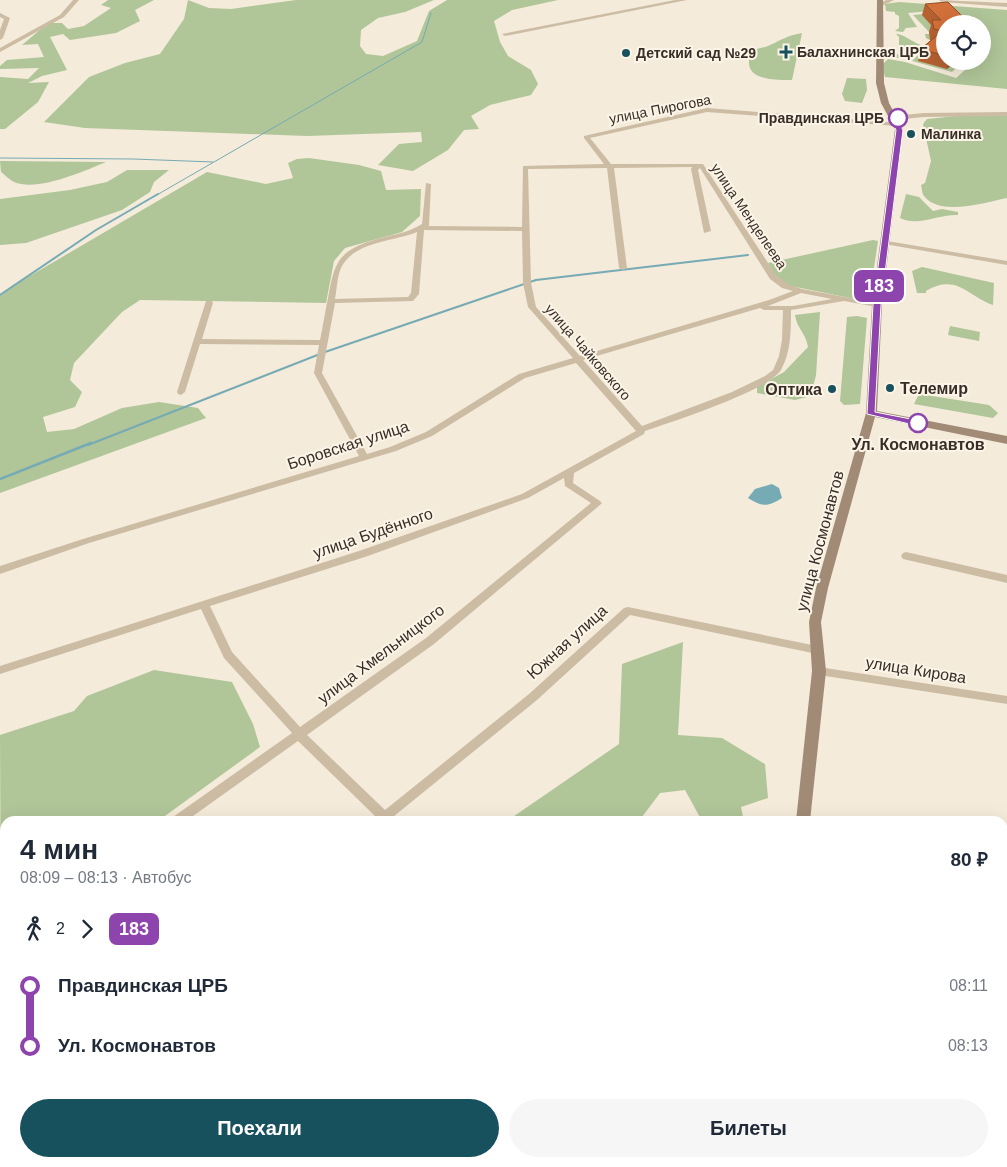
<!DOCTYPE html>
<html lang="ru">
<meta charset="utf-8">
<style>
:root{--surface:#fff;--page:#f6f6f7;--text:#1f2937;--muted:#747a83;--accent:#18515e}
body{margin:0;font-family:Helvetica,sans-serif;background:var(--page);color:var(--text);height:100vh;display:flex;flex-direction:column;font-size:19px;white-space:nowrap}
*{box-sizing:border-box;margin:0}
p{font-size:16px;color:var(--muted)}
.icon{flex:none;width:28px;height:28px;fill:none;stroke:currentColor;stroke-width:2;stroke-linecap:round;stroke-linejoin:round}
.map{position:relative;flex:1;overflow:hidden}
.sheet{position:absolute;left:0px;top:816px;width:1008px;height:351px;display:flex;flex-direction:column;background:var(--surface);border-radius:15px 15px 0 0;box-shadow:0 5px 20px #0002}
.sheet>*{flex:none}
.badge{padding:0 10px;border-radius:8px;font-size:18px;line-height:32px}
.tools{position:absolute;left:936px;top:15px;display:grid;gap:10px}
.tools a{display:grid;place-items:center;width:55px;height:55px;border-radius:50%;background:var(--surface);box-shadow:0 5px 20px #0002;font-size:25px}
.map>.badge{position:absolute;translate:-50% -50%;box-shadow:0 0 0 2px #fff}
.legs{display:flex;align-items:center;gap:8px;height:55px;padding:0 20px;font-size:16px}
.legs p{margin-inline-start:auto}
.head{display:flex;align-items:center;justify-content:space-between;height:85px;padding:0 20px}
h1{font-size:28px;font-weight:700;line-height:38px}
.primary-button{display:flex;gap:10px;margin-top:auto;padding:10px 20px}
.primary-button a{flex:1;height:58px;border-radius:30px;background:var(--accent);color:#fff;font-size:20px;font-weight:700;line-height:58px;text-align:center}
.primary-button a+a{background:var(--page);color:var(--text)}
ul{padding:0 20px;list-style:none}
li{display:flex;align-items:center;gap:18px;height:60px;font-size:19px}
li i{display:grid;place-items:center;width:8px;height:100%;margin:0 6px;background:currentColor}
li i::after{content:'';width:12px;height:12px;margin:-6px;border:4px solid;border-radius:50%;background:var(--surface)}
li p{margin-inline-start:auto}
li:first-child i{background:linear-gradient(#0000 50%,currentColor 0)}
li:last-child i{background:linear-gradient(currentColor 50%,#0000 0)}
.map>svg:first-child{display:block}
.green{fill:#b0c598}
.water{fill:#76aab4}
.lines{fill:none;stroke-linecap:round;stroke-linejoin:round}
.stream-far2{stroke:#76aab4;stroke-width:1}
.stream-far1{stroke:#76aab4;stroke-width:2}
.stream{stroke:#76aab4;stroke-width:2.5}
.street{fill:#cdbca4;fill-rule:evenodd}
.secondary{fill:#a18b76;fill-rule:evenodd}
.wall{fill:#b56132}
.shaded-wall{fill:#934f29}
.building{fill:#d2713a;stroke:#934f29}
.line-1{fill:#8e44ad;stroke:#fff}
.poi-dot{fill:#18515e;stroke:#fbf4e7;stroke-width:2}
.stop-1-dot{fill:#fff;stroke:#8e44ad;stroke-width:2.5}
.labels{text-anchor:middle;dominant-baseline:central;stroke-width:4;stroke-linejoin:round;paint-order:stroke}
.far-poi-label{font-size:14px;font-weight:bold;fill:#382e27;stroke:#fbf4e7;text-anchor:start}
.far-street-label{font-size:14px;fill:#382e27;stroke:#fbf4e7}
.far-stop-label{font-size:14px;font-weight:bold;fill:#382e27;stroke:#fbf4e7;text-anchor:end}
.poi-label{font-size:16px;font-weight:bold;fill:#382e27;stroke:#fbf4e7;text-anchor:start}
.stop-label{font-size:16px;font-weight:bold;fill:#382e27;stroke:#fbf4e7}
.street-label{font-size:16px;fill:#382e27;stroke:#fbf4e7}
</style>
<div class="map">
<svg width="1007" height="1167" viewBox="0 0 1007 1167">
<rect width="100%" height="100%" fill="#f4ebda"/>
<g class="green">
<polygon points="108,0 154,0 135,10 140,21 116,33 70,40 63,34 50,37 67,70 42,76 28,83 49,82 38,102 5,129 0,129 0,77 28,79 39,68 0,69 0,66 7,60 44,57 38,44 22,45 48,23 62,23 68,29 84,26 111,8 101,5"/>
<polygon points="188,0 209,8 231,9 296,0 434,0 405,12 378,18 361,30 360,46 366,54 383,56 417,41 429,11 447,0 558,0 512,10 494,21 500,42 508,56 531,70 538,84 531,95 490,105 471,116 479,129 464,130 448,150 413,171 378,165 399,144 422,142 421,132 307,136 85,128 44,122 89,77 125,63 160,54 184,19"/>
<polygon points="899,2 1007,10 1007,89 885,77 882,65 888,59 905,62 956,78 965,70 969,61 982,61 983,49 987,43 983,34 982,24 971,24 955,9 908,13 917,27 906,28 903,32 895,31 899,28 899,16 895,14 895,12 886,11 885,4"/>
<polygon points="953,11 945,24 945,61 963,61 952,72 912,61 932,41 926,38 925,34 929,34 929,32 913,15"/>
<path d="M802,33L792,80C779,80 749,81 749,63C749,58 750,53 755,50C759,47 765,48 770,45C781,40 789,35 802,33Z"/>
<path d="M896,34C904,34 912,42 921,45L906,58H897L894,55L899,54V37Z"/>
<polygon points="847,78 866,79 867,90 862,103 845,101 842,94"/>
<path d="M966,115H1007V198C986,202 940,217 924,196C922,194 922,188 921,185L925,183L931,161L923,124L927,119Z"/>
<polygon points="309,158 359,165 381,171 386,190 421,189 420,216 402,232 345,248 334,261 326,303 140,300 122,312 74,363 70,380 82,392 75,407 43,417 47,432 74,429 122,408 159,402 198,408 206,418 0,493 0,296 23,280 207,172 266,184 293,178 288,163 297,159"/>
<path d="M0,161L106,162C84,171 38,192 14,182C10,180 5,175 1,172Z"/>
<polygon points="127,170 169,170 154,182 150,192 122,210 26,243 0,245 0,199 70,190 107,182"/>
<path d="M906,194L919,197L933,211L942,209L958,212V215C939,214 918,227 900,218Z"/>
<polygon points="873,240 878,241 870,294 855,299 791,286 776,277 768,263"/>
<path d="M922,267L994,283L993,305C967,296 957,273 926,291V293H917L912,271Z"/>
<path d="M820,312L816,375L811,396L795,400L757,393V387L784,372L808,347C806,333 797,329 795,315Z"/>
<polygon points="857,316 867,318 860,404 844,405 840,401 847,317"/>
<polygon points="950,326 980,332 979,341 948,335"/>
<polygon points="919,394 989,405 998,413 993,418 914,404"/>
<polygon points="683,642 678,735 722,738 765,764 768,798 741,807 744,821 702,821 685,790 660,793 639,821 507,821 619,744 622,664"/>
<polygon points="154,670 232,682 253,724 260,747 158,821 5,821 5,933 1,936 0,735 74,711 87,696"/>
<polygon points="1002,1008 1007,1028 1007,1077 1003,1076"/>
<polygon points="190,1162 263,1162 263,1163 252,1167 179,1167"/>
</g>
<path class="water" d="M772,484L779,488L782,498C768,507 762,507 748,498L755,489Z"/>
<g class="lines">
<g class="stream-far2">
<polyline points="0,158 133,159 213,162"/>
<polyline points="155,196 422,42 431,13"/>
</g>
<g class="stream-far1">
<polyline points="0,295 96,230 158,194"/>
<polyline points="325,352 536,280 748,255"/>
<polyline points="88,445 320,354"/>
</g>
<polyline class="stream" points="0,479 91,443"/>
<g class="street">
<polygon points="73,0 79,0 64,17 0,52 0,48 60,15"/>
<polygon points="675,0 687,0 505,36 502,34"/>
<polygon points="886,0 894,0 882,6 877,5"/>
<polygon points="939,0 1007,3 1007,7 942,2"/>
<polygon points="0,13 10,18 3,38 0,40 0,30 4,19 0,17"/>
<path d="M707,108L898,123V125L896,126L707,112L590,138L611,164H703L776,275L788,284L802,289L877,303L881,305L877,307L844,301L791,310C791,331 791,352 781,370C768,391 671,422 645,431L644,434L574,473L573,483L600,501L602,503L600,505L434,644L307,735L385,810L529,694L624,608L628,607L817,646L821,647L822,650L821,653L817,654L630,615L537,700L388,821H374L376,817L298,741L186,821H171L173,817L292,733L224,658L201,609L0,674V666L359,551L522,494L636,431L576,363L525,378L432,436L396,451L89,543L0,574V566L83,539L359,456L314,373L319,345L200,344L185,392L181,395L178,394L177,392L206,301H212L213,303L202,339L320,340C323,326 325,312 328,298C334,266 336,252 371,241C388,235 407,234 422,224L426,183L431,184L429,226L522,227L523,166L604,164L584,138V136ZM692,167L691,169L704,233L711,231L698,170L700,168L770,279L782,288L793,291L769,300L580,356L536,307L531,283L528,169L607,168L619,268L623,270L627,268L614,168ZM424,230L522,231L523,283L528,307L573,358L519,374L426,432L390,447L367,454L322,373L335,303L413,301L419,294ZM417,232L411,293L408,297L335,299C337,289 337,277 341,268C354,241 393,242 417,232ZM801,293L832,299L793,306H768ZM760,308L764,310H783L782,340L779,356L773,370L765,376L732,392L642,426L583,360ZM564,478L565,486L591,503L426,638L300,727L232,652L210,606L365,557L528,498Z"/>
<polygon points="1007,112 1007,116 924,117 893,120 890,118 893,116 924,113"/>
<polygon points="881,240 1007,261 1007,265 884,244 881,244"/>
<polygon points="906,552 1007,575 1007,583 903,559 901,556 903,553"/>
<polygon points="819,667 1007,696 1007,704 819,675 815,674 814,671 815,668"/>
<polygon points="1002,892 1007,893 1007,905 1002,904"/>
<polygon points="5,936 5,949 0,951 0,938"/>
<polygon points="0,1036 5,1039 5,1069 0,1066"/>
<polygon points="5,1102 5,1117 0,1119 0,1104"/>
<polygon points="1002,1138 1007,1139 1007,1153 1002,1152"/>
<polygon points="912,1162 926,1162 927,1167 913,1167"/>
</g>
<g class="secondary">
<polygon points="877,0 883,0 884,83 889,103 903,129 882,305 877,411 1007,436 1007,444 875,417 828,588 821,622 826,671 810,821 796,821 812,671 809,622 816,588 866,413 872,305 895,129 881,103 876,83"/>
<rect x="734" y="1162" width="18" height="5"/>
</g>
</g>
<polygon class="wall" points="925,4 964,18 974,23 945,24 945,61 955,61 947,69 918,61 921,49 931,40 930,40 929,32 931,25 922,15"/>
<polygon class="shaded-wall" points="949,61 955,61 947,69"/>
<polygon class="building" points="948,2 964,18 973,17 974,23 975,24 945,24 945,56 921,49 942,31 934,29 932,20 941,20 925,4"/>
<polygon class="line-1" points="900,116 900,119 897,120 903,130 881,305 875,412 921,421 922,423 918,426 867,414 873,305 896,130 890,118"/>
<g class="poi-dot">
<path d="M783.5 44.5h5v5h5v5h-5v5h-5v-5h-5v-5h5z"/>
<circle cx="626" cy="53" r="5"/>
<circle cx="911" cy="134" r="5"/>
<circle cx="890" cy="388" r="5"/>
<circle cx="832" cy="389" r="5"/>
</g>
<g class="stop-1-dot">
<circle cx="898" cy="118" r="9"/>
<circle cx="918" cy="423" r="9"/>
</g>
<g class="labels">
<g class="far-poi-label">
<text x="797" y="52">Балахнинская ЦРБ</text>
<text x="636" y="53">Детский сад №29</text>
<text x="921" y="134">Малинка</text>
</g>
<g class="far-street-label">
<text transform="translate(660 109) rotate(-11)">улица Пирогова</text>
<text transform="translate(749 216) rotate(56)">улица Менделеева</text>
<text transform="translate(588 352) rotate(49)">улица Чайковского</text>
</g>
<g class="far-stop-label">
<text x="884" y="118">Правдинская ЦРБ</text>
</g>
<g class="poi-label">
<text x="900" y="388">Телемир</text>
<text x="822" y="389" text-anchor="end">Оптика</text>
</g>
<g class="stop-label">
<text x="918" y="444">Ул. Космонавтов</text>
</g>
<g class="street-label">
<text transform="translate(348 445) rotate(-18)">Боровская улица</text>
<text transform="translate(373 533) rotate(-19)">улица Будённого</text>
<text transform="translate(820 541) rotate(-75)">улица Космонавтов</text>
<text transform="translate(567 642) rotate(-42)">Южная улица</text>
<text transform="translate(381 654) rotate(-37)">улица Хмельницкого</text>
<text transform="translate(916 670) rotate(9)">улица Кирова</text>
</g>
</g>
</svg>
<div class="tools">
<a><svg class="icon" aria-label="locate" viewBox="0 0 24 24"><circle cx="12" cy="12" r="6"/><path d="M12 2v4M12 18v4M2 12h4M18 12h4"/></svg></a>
</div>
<b class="badge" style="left:879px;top:286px;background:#8e44ad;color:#fff">183</b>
<section class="sheet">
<div class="head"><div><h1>4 мин</h1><p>08:09 – 08:13 · Автобус</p></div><b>80 ₽</b></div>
<div class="legs"><svg class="icon" aria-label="walk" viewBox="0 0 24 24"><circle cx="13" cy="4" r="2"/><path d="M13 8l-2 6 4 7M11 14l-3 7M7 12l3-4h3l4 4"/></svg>2<svg class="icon" aria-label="forward" viewBox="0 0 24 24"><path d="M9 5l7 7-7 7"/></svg><b class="badge" style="background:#8e44ad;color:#fff">183</b></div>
<ul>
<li><i style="color:#8e44ad"></i><b>Правдинская ЦРБ</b><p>08:11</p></li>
<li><i style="color:#8e44ad"></i><b>Ул. Космонавтов</b><p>08:13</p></li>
</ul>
<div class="primary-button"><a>Поехали</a><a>Билеты</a></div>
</section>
</div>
